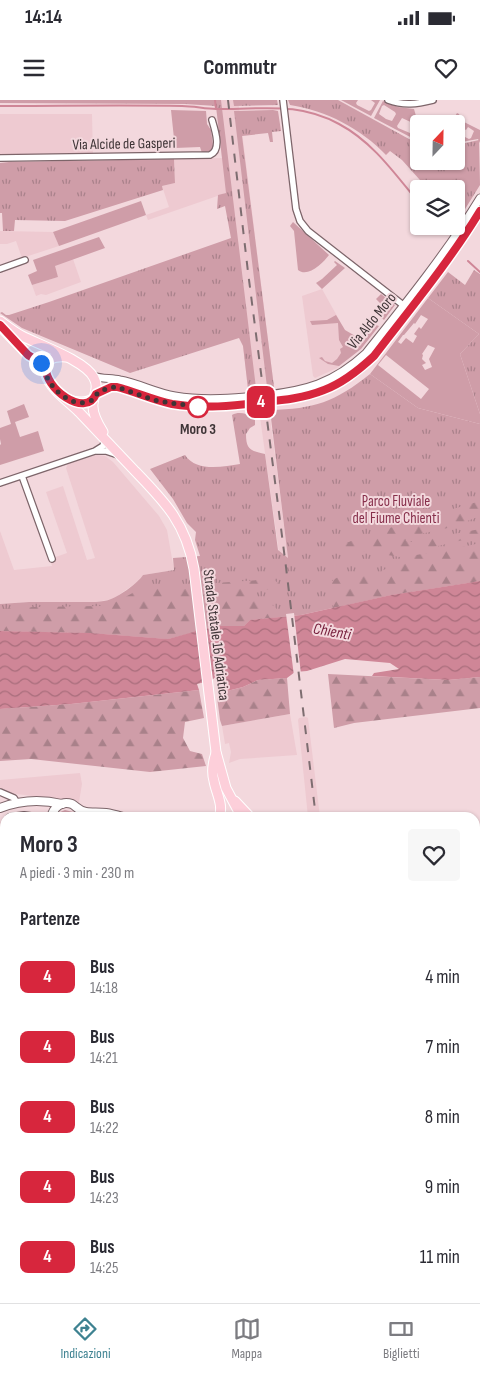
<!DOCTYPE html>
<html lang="it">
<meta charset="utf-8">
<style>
:root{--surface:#fff;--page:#f7f7f7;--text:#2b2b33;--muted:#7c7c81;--line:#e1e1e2;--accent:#3e8291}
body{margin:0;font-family:"Sofia Sans Condensed",sans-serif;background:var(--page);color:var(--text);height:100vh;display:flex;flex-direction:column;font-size:19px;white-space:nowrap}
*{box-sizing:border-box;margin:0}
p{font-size:16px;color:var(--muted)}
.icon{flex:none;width:28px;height:28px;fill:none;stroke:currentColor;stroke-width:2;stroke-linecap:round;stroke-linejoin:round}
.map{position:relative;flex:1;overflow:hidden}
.drawer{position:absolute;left:0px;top:712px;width:480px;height:491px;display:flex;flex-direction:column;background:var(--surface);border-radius:15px 15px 0 0;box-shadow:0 1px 4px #0004}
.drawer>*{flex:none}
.badge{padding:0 10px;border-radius:8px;font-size:18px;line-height:32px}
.needle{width:32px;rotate:22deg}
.buttons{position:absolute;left:410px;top:15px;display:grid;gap:10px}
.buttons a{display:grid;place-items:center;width:55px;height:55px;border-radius:5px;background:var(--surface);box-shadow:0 1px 4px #0004;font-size:25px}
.you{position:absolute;width:25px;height:25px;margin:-12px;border:4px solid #fff;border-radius:50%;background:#1a73e8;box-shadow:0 0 0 8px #1a73e833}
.map>.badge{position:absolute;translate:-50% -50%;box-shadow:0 0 0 2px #fff}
h2{padding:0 20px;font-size:19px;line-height:45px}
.round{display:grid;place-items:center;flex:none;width:52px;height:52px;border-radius:5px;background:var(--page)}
.head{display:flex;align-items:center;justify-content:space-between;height:85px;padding:0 20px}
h1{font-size:24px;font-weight:700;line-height:38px}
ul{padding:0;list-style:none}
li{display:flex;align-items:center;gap:15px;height:70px;padding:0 20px}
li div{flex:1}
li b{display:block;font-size:19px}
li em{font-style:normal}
li .badge{min-width:55px;font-weight:700;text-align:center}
.status{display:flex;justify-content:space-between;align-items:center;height:35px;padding:0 25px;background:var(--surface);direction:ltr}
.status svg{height:14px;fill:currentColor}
header{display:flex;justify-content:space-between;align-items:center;height:65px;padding:0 20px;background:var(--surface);font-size:22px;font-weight:700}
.dock{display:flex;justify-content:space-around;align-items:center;height:70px;border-top:1px solid var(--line);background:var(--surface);font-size:14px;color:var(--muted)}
.dock a{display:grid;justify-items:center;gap:2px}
.dock .current{color:var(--accent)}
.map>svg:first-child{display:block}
.built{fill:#eecad1}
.grass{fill:url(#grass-tufts)}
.forest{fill:url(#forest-firs)}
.garden{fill:#cf9da8;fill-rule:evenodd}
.water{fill:url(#water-waves)}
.pier{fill:#f3d8dd}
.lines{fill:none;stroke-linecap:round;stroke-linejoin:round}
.stream{stroke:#cf8697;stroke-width:2}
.minor-casing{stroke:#7d656a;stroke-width:8}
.tertiary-casing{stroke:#7d656a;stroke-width:9}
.secondary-casing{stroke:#7d656a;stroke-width:10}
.primary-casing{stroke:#fff;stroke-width:11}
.minor{stroke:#fff;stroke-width:5.5}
.tertiary{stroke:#fff;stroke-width:7}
.secondary{stroke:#fff;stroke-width:8}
.primary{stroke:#fdcfda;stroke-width:9}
.rail{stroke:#7d6d70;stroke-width:2;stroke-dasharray:9 9;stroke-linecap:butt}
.line-casing{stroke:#fff;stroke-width:11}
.line{stroke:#d7263d;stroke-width:8}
.walk{stroke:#3e3436;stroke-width:5;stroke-dasharray:0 9}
.stop-dot{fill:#fff;stroke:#d7263d;stroke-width:2.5}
.labels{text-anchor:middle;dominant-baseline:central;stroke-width:4;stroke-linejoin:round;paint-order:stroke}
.street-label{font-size:15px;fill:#3e3436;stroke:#f3d8dd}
.stop-label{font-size:15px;font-weight:bold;fill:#3e3436;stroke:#f3d8dd}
.park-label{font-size:15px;fill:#872f4b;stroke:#f3d8dd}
.water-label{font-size:16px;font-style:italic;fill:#751e3b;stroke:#f3d8dd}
</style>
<div class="status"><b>14:14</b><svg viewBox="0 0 49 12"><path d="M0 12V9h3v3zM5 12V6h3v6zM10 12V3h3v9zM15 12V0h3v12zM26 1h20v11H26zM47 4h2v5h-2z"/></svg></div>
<header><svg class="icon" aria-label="menu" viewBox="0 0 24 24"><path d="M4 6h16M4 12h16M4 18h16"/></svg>Commutr<svg class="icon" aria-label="heart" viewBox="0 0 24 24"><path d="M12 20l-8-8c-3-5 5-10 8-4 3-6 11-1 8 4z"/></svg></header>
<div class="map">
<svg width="480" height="1203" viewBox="0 0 480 1203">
<defs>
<pattern id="grass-tufts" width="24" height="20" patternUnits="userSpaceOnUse" patternTransform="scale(1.25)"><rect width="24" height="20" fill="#cf9da8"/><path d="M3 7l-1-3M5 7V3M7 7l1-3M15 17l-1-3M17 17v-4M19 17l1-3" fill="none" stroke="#a9818a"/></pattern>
<pattern id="forest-firs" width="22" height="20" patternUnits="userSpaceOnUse" patternTransform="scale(1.25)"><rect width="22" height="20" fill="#cf9da8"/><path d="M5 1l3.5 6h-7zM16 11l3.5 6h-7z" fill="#a9818a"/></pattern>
<pattern id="water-waves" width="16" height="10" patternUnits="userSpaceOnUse" patternTransform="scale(1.25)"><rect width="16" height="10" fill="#cf8697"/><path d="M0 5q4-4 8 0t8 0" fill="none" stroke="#a96e7c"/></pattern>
</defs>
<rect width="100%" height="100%" fill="#f3d8dd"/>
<g class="built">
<polygon points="212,0 238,0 274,287 248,289 226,93 148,120 146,115 169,107 162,86 175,83 174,59 222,58 216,7 213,6"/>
<polygon points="0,14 92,14 93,57 0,58"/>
<polygon points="0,131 53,132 59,146 22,158 16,141 7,144 0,144"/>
<polygon points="73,159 81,182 46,195 41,194 36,196 32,185 58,177 54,166"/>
<polygon points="322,189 357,252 337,268 315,278 313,276 302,196"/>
<polygon points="269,309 289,464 281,467 259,310"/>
<polygon points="96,355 105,356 113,362 159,416 167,430 174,470 143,475 140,480 113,499 96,502 29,502 0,504 0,431 14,470 52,466 50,459 67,453 46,392 63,386 87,460 95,458 66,368 68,364"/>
<polygon points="290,614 297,655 240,659 229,663 231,652 229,643 225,644 222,626"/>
<polygon points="306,617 308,618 320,717 308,717 298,620 299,618"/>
<polygon points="80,673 82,684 79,702 9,693 0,689 0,680"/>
<polygon points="5,721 5,967 0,968 0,722"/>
<polygon points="5,979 5,1199 108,1199 108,1203 0,1203 0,980"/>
<polygon points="305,1199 332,1199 332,1203 306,1203"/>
</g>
<g class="grass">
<polygon points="0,0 221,0 256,288 248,289 243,246 239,238 130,273 22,228 0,213 2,212 6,215 9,215 49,202 231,138 225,106 217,109 218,95 226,93 216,6 185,4 0,3"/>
<polygon points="233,0 277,0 278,5 234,6"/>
<path d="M288,0H338L409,39L419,42V61H456V45L479,40L480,85L457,122L456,89H428L402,60L390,51L386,55C360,28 327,11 290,5Z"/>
<polygon points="273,10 278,11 281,31 272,32 273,42 270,42 268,33 242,36 274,287 267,287 234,11"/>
<polygon points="174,59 175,83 162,86 163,90 65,121 15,120 14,131 3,131 2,113 0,113 0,76 9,76 9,62"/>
<polygon points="474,170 480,174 480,314 460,254 479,234 428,198 448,172 465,185"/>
<path d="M370,274L418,308L480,324V481L391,495L301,515L250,520L244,526H215L168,539L91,533L0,531V504L29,502H96C101,501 107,501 111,499C121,495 138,483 143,475L174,470L173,458L200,456L195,440L196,432L187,423L173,399L150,369L185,355C196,372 222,367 240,364L232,315C239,311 246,314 253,316L255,320V325L250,328L246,334C246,349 250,351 265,354L278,450L288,458L270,310C314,309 335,302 370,274Z"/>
<polygon points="65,710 73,712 77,717 57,717 58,713"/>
<polygon points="475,851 480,851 480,913 475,860"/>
<polygon points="475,1099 480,1100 480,1203 398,1203 397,1199 475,1199"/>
</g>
<g class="forest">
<polygon points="480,401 480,416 452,427 407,437 406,441 412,442 480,429 480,436 417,451 400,457 350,449 335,449 340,445 386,429"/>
<polygon points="480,443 480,481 391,495 333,508 330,492 332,481 338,477 370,475 379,472 416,455 453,449"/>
<path d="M273,479L278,483L270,489L256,491V495L261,503C274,504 275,505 281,517L250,520L244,526H220L213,521L209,485L216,483Z"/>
<polygon points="146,487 189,489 192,493 196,532 168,539 91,533 0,531 0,509 34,507 101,506 118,501 138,490"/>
<polygon points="328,574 448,580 480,577 480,608 354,623 334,628"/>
<polygon points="287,578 290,614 222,626 220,620 217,597 223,592 243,587 258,580"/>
<polygon points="199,590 204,618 185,622 183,638 190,651 202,654 206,666 150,672 31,659 0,661 0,609 71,604"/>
</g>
<g class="garden">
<polygon points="341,0 358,0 356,3 357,5 369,11 371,10 375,3 371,0 380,0 371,16"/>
<path d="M383,1L398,7L414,9L416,16L419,15L421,21L414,34V39L374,18ZM384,5L395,12L396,14L392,21L386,19L379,14L382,6ZM402,18L415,24L412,32L410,33L398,28L397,26Z"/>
<polygon points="171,10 206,11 207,24 211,30 213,46 211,51 202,53 200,47 175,48"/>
<polygon points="457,13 459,14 462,21 480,30 480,43 478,39 456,43 456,37 460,39 463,36 469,39 471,38 474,31 468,27 466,30 460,27 457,30 456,24 449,24 451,23"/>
<polygon points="9,62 9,76 0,76 0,63"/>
<polygon points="141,101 146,115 59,146 53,132"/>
<path d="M293,122L329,155C323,163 308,178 298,170L294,131L290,126Z"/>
<polygon points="99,137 105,148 55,166 58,177 32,185 28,175 37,171 33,160"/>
<polygon points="335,161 345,168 322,189 316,183 322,179 337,165 334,162"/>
<polygon points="381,194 395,205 384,220 379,215 385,208 376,199"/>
<path d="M428,198L479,234L460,254L480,314V324L418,308L370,274ZM421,215L428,219L421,229L419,227L414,234L417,236L413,243L406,238L401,244L398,242L403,235H404L414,223L415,224ZM428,245L435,248L429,259L432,267L425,270L422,265L426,263L422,259L423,255L422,254ZM386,255L429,289L421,299L378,265Z"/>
<polygon points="336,215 345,230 357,237 364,236 376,225 379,226 361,249 339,266 328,264 319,258 322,257 325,261 332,263 337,259 341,253 340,249 343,247 339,240 338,223 312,225 310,221 327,220"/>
<polygon points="24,304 29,317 15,322 20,337 38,331 44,351 0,365 0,345 1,344 0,339 0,328 11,324 7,311"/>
<polygon points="401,1199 433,1199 433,1203 402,1203"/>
</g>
<polygon class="water" points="480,481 480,577 448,580 372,576 374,573 399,569 390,563 345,559 307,571 295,572 287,578 258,580 243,587 223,592 219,574 212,580 197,584 199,590 71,604 0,609 0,531 91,533 168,539 215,526 244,526 250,520 301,515 391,495"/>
<polygon class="pier" points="294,513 301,574 296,574 294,576 286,514"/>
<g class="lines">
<g class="stream">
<polyline points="215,0 216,9"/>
<path d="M0,6C61,6 122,5 182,6C194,6 205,9 216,9C261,10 296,1 339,24C373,42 395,74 419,103"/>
<polyline points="437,126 439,128"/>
<polyline points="468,161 480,172"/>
</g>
<g class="minor-casing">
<g id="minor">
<polyline points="283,0 296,109 300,121 308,131 403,205"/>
<path d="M388,0C404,6 417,4 433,0"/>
<path d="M0,58L210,55C222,50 215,30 212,20"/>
<polyline points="0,169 25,160"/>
<polyline points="97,351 106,351 118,355"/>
<polyline points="22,376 52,459"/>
<polyline points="0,383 95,351 103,346 105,339"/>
<polyline points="0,692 14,698 17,703"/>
<polyline points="0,976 5,975"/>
<polyline points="0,1183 5,1182"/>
<polyline points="382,1199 382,1203"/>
<polyline points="112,1203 112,1199"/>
</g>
</g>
<g class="tertiary-casing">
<g id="tertiary">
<path d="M93,276C102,279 111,278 120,280C138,283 156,293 175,296C205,301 236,298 266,295C284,293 302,290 318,284C336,277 352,266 366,253C406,203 447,152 480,98"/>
<path d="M96,294L111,287H117C136,292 153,300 172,303C200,308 227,306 255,303C293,299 322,296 355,273C377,257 393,231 409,210C434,177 459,146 480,111"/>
</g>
</g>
<g class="secondary-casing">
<g id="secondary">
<path d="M0,708C20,700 41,699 62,704"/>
<polyline points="10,718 24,716 38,718"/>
<path d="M51,718C53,708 61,700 72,704C77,707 79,711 86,712C92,713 99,712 106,713C113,714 119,716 126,718"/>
</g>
</g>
<g class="primary-casing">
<g id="primary">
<path d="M0,221C7,226 14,232 22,236C40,245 86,261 94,278C99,287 94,294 93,304C92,313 98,324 103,332"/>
<polyline points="1,227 28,255 45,266"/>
<path d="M66,257C54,256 41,260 46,275C51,290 68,301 79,312C97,331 116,351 134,370C165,402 186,423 194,469L216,652L226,688L242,718"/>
<path d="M67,299C77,303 86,304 94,298"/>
<path d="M216,653C213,662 211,671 214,681C216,693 224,705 219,718"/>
<polyline points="235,701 251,718"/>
<polyline points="337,1199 338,1203"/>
</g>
</g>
<use href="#minor" class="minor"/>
<use href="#tertiary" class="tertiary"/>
<use href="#secondary" class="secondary"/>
<use href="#primary" class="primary"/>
<g class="rail">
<polyline points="228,0 248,172 286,467 316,718"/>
<polyline points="370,1199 371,1203"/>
</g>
</g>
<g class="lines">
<g class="line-casing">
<path id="line" d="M0,225L28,255L46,266C43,288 86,319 96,294L111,287H117C136,292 153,300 172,304C203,309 233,306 264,302C284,300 304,298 324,290C343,283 359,270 374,256C410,209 449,162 480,111"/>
</g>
<use href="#line" class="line"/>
<path class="walk" d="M41,263L46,266C44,275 49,281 54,288C62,297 77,307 90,301C95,299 92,299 95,296C100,290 110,287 117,287L154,300L170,303L203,307H198"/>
</g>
<circle class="stop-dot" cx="198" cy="307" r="10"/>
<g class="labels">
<g class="street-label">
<text transform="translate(124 44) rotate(-1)">Via Alcide de Gasperi</text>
<text transform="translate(372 221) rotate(-51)">Via Aldo Moro</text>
<text transform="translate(216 535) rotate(83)">Strada Statale 16 Adriatica</text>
</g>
<g class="stop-label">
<text x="198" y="329">Moro 3</text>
</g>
<g class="park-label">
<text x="396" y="401">Parco Fluviale<tspan x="396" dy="17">del Fiume Chienti</tspan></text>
</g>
<g class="water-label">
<text transform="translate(332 532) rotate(10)">Chienti</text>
</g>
</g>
</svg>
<div class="buttons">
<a><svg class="needle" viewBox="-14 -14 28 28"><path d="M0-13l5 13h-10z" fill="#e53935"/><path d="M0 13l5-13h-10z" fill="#7c7c81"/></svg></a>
<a><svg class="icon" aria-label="layers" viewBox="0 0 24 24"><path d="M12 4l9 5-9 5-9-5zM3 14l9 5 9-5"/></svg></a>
</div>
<div class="you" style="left:41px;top:263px"></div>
<b class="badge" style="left:261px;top:302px;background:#d7263d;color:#fff">4</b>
<section class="drawer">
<div class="head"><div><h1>Moro 3</h1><p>A piedi · 3 min · 230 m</p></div><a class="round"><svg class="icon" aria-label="heart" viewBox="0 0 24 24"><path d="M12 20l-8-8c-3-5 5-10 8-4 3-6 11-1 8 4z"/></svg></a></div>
<h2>Partenze</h2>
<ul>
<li><span class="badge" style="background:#d7263d;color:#fff">4</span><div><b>Bus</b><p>14:18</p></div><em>4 min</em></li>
<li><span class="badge" style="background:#d7263d;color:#fff">4</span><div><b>Bus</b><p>14:21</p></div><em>7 min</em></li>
<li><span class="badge" style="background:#d7263d;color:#fff">4</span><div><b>Bus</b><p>14:22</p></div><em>8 min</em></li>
<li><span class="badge" style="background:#d7263d;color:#fff">4</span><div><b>Bus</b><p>14:23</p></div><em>9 min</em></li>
<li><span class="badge" style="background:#d7263d;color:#fff">4</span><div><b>Bus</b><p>14:25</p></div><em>11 min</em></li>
</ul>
</section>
</div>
<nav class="dock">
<a class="current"><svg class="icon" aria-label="directions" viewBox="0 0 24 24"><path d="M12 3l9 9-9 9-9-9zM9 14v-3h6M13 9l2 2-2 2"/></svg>Indicazioni</a>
<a><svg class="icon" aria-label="map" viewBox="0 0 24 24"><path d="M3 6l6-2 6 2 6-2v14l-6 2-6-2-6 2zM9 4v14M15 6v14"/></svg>Mappa</a>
<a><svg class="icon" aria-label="tickets" viewBox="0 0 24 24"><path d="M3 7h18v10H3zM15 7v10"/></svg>Biglietti</a>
</nav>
